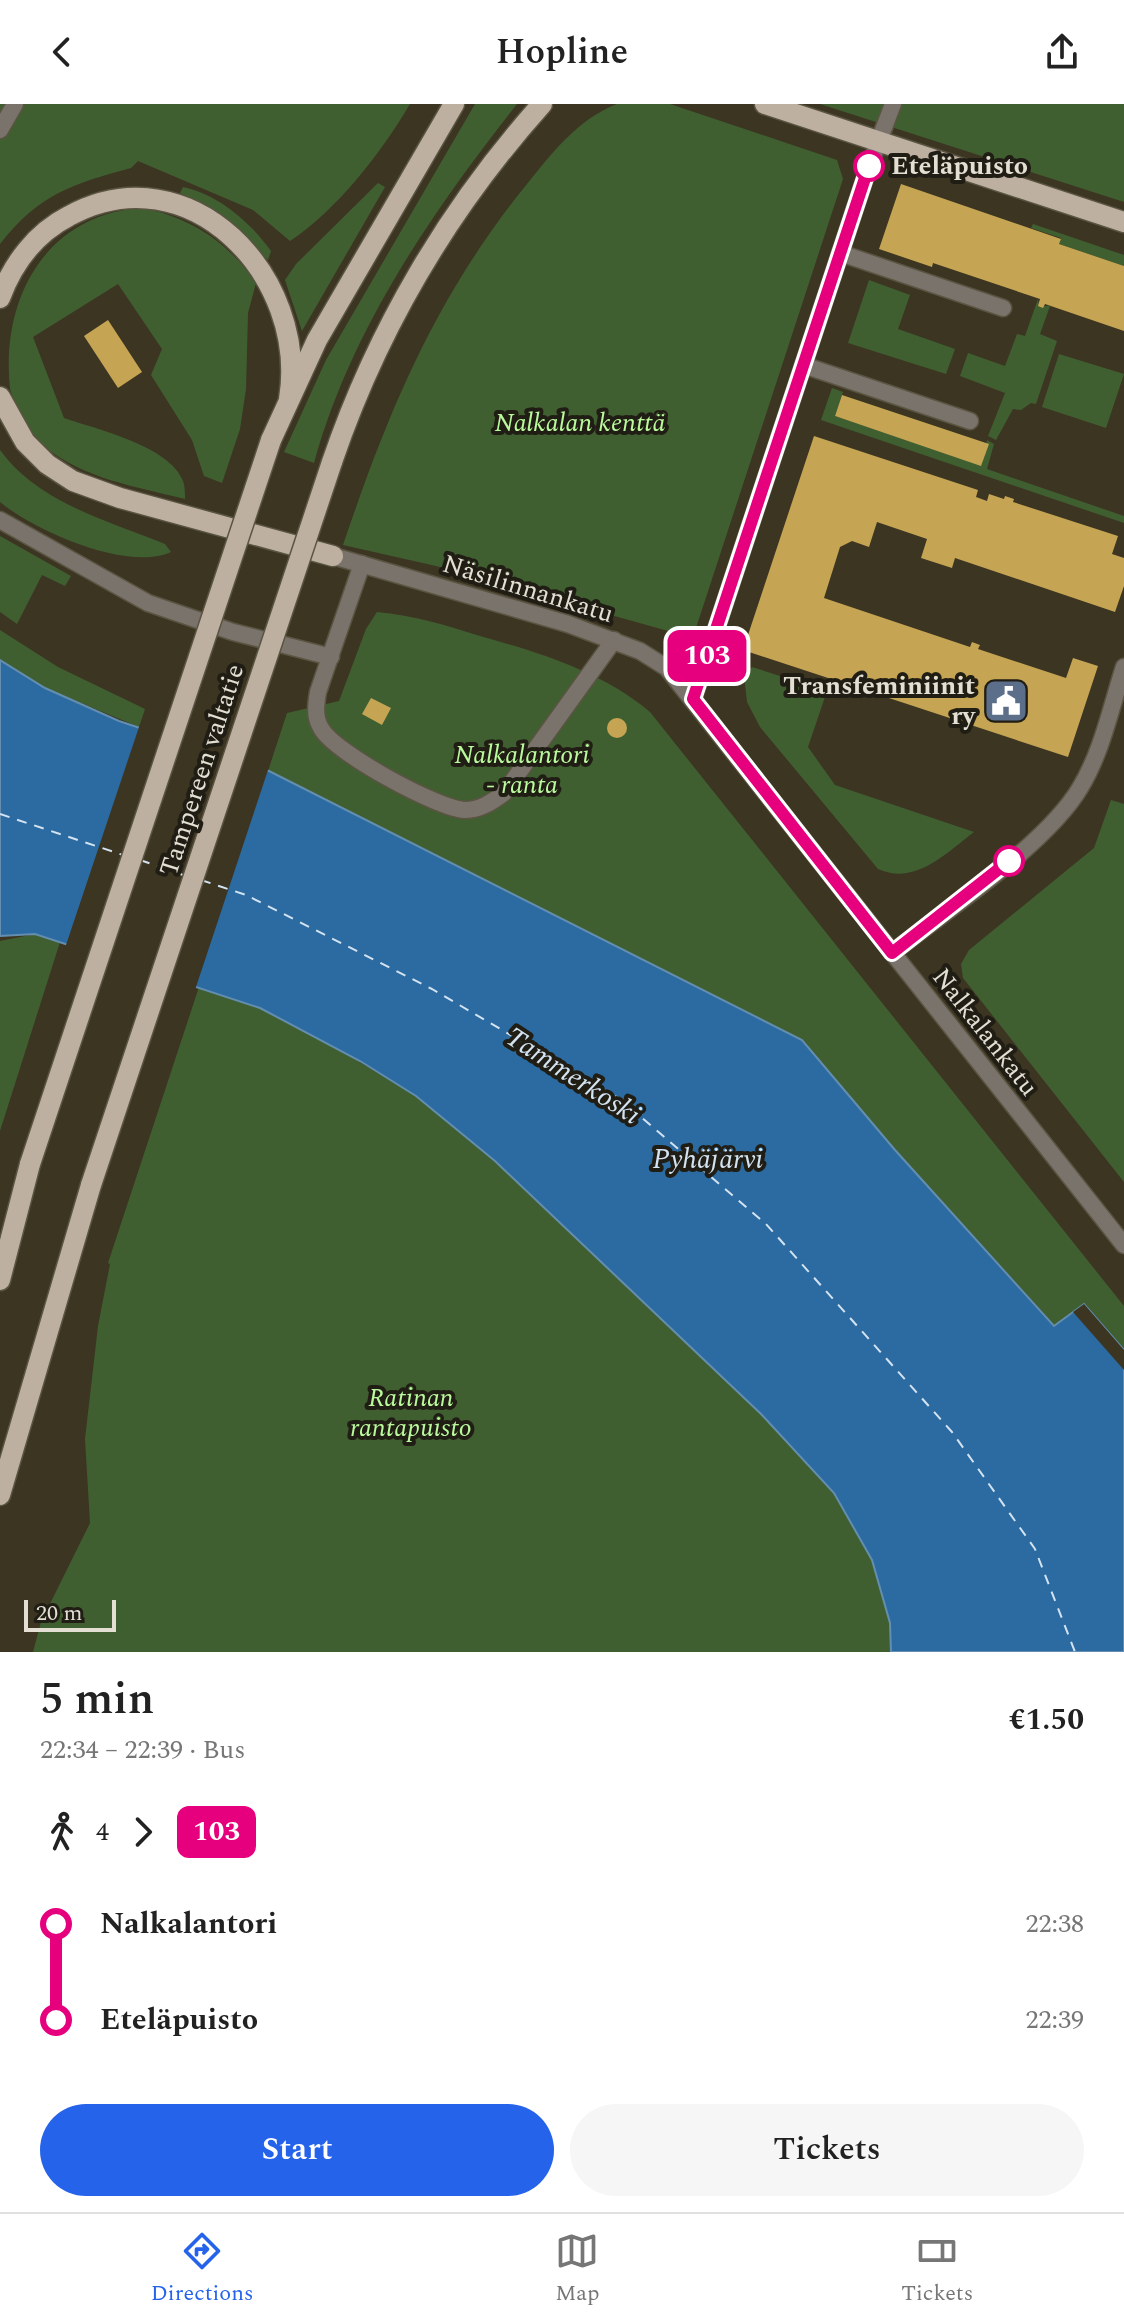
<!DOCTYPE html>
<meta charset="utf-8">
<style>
:root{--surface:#fff;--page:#f6f6f6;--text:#222;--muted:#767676;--line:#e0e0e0;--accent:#2563eb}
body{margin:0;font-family:Spectral,serif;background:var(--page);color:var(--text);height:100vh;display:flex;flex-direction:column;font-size:30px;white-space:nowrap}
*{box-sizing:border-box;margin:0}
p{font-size:26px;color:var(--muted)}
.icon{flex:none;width:44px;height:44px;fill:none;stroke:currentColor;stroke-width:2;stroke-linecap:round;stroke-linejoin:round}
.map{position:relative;height:1548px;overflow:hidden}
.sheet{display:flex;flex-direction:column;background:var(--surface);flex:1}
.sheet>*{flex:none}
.badge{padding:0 16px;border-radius:12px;font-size:28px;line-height:52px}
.scale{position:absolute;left:24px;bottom:20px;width:92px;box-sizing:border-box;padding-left:8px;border:4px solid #e3dfd3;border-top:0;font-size:22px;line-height:28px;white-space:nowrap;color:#e3dfd3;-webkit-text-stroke:6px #201d14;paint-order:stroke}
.map>.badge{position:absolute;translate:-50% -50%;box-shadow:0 0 0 4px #fff}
.legs{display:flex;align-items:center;gap:12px;height:88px;padding:0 40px;font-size:26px}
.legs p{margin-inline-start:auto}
.headline{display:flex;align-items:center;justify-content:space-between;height:136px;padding:0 40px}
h1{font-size:44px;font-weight:600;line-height:60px}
.primary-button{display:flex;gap:16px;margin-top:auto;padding:16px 40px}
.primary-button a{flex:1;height:92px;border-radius:48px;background:var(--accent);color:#fff;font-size:32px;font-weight:600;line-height:92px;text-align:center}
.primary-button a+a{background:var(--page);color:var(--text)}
ul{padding:0 40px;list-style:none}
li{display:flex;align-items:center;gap:28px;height:96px;font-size:30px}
li i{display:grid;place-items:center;width:12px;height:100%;margin:0 10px;background:currentColor}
li i::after{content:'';width:20px;height:20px;margin:-10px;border:6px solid;border-radius:50%;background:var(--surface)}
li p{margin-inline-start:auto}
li:first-child i{background:linear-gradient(#0000 50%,currentColor 0)}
li:last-child i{background:linear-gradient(currentColor 50%,#0000 0)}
header{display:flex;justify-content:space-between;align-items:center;height:104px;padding:0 40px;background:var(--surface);font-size:36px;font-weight:600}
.tabs{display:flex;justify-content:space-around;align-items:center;height:112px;border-top:2px solid var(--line);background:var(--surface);font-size:22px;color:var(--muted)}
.tabs a{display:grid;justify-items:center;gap:4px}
.tabs .current{color:var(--accent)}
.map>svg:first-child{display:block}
.green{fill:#405f31}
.water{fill:#2c6ba1;stroke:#638eb0;stroke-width:2}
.pier{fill:#3c3522}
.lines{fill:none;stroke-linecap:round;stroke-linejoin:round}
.ferry{stroke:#d3e3f2;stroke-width:2;stroke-dasharray:10 8;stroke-linecap:butt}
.building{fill:#c5a553}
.lane-casing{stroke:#5a5442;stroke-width:19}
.street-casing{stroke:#5a5442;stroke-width:19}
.primary-casing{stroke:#5a5442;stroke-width:23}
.lane{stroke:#7a736b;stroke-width:16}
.street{stroke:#7a736b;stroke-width:16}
.primary{stroke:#beb0a0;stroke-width:20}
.primary-bridge-casing{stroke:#5a5442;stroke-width:23;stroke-linecap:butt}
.primary-bridge{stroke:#beb0a0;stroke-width:20}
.line-1-casing{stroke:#fff;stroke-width:18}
.line-1{stroke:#e6007e;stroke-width:12}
.stop-1-dot{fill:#fff;stroke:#e6007e;stroke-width:4}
.labels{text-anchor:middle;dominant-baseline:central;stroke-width:8;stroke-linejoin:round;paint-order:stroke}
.stop-label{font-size:26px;font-weight:bold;fill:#e3dfd3;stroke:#201d14;text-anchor:start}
.park-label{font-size:26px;font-style:italic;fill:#bafa9d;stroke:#201d14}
.street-label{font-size:26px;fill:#e3dfd3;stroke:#201d14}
.poi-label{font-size:26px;font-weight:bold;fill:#e3dfd3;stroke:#201d14;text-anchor:end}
.water-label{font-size:28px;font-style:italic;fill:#d3e3f2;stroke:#201d14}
</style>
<header><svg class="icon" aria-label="back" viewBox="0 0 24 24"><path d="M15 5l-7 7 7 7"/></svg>Hopline<svg class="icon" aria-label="share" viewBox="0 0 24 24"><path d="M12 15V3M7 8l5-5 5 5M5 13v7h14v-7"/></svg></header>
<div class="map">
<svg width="1124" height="1548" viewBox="0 0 1124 1548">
<rect width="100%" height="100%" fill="#3c3522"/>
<g class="green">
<path d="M0,0H410C381,49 337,106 290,137L253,106L138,57L131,64C72,80 39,90 0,140Z"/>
<path d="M475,0H517C432,108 351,225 314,359L284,348L326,256Z"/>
<path d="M617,0H670L837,56L843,75L695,527L686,532L436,462L343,441C389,305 436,192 527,80C553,48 578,15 617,0Z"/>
<polygon points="820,0 1124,0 1124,98"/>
<polygon points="378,79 385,83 302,227 285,176 296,160"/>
<path d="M183,83C218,90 251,119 271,147L268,156L221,111L180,89Z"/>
<path d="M143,104C191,114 228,138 256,179L248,209L246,285L240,325L222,379L204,372L192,336L151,271L162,245L118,180L33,233L64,314C96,325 170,342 183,377C185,382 185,390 185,395C138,383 83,375 44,342C28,328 16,305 10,285C0,191 49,109 143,104Z"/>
<polygon points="1033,120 1124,151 1124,162 1059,140 1061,134 1031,124"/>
<polygon points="869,176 910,191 898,225 955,245 946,270 848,239"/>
<polygon points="1038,195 1039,202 1050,202 1040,230 1057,237 1036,300 1031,299 1021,306 1013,305 996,336 988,332 1005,289 960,272 968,249 1005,262 1017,230 1025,232"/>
<polygon points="1059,250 1124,270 1106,324 1042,303"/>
<polygon points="832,284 843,288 835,312 981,361 987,336 994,340 987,365 1124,412 1124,419 821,316"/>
<path d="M0,346C39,399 106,416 165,440L171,448C128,468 35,427 0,398Z"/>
<polygon points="0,432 71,472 65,482 42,471 17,520 0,508"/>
<path d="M377,508C412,511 445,521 480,532C540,549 601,567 650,608L1124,1202V1266L1073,1209L1055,1222L895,1046L802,936L268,667L287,609L339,597L366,525Z"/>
<polygon points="0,526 58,563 145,605 139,623 45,584 0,556"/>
<path d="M752,563L827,587L808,643L835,681L974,728C946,749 915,782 878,765L760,623L747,598L744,571Z"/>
<polygon points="1111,696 1124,700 1124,1078 963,874 961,860 969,846 1094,744"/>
<polygon points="35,830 60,838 0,1027 0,837"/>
<polygon points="199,883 260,904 316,932 416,992 495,1057 761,1310 834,1389 872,1456 890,1519 891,1548 33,1548 41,1518 90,1419 85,1335 98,1222 110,1160 108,1159"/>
</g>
<polygon class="water" points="0,556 45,584 119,617 269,667 802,936 895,1046 1054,1222 1084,1200 1124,1246 1124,1548 891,1548 890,1519 872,1456 834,1389 761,1310 495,1057 416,992 360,957 260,904 35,830 0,832"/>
<g class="pier">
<polygon points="140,620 269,663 195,886 65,844"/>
<polygon points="1084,1200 1124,1246 1124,1266 1073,1208"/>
</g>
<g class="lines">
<g class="ferry">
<polyline points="0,710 123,751"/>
<polyline points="140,756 183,771"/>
<polyline points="201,776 246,791 432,885 620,995 766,1120 952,1328 1035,1445 1075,1548"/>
</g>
</g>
<g class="building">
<polygon points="901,80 1061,135 1059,140 1124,162 1124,227 1045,200 1043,204 1038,202 1040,195 933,159 932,163 879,145"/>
<polygon points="108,216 142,268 118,284 84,232"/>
<polygon points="842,291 989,340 981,362 835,312"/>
<polygon points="814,332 978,386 976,393 987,397 989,390 1004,395 1005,392 1014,395 1013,398 1118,432 1112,450 1124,454 1124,482 1115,508 955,454 952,464 921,454 927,435 877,418 869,443 852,437 840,443 824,494 970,543 972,538 980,541 978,545 1066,574 1073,554 1098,562 1068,653 743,546"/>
<polygon points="371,594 391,604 382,621 362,610"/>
<circle cx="617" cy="624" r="10"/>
</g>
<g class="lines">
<g class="lane-casing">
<g id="lane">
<polyline points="0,26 15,0"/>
<polyline points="840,149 1003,204"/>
<polyline points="803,261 970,317"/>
<polyline points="0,416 148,499 233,528 331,553"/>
<path d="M362,460L318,588C316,600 314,613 321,624C333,648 438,705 465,706C480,706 492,698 504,689L614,536"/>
</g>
</g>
<g class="street-casing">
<g id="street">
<polyline points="333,452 568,520 640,547 667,564 1124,1141"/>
<polyline points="693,595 866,71 893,0"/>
<path d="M892,849C946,806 1046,741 1080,684C1102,648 1111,603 1124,563"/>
</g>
</g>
<g class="primary-casing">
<g id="primary">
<polyline points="765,0 1124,118"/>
<path d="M0,194C13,159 36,129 69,112C190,46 309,173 289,295"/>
<polyline points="0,293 25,338 47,360 73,377 120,394 333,452"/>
<polyline points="271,336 317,236 454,0"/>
<path d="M332,358C377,226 449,104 542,0"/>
<polyline points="0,1176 30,1060"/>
<polyline points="0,1391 91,1081"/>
</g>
</g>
<use href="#lane" class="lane"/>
<use href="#street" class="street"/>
<use href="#primary" class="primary"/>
<g class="primary-bridge-casing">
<g id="primary-bridge">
<polyline points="30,1060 271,336"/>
<polyline points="91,1081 332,358"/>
</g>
</g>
<use href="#primary-bridge" class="primary-bridge"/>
</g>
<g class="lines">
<g class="line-1-casing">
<polyline id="line-1" points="869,62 693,595 892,849 1009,757"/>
</g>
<use href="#line-1" class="line-1"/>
</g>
<defs>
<g id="civic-square" transform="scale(2.3)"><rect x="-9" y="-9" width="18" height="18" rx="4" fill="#5c6f8a" stroke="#201d14"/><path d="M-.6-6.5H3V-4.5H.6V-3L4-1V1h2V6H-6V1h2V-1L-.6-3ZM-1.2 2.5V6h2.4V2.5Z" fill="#fff"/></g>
</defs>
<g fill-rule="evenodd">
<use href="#civic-square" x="1006" y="597"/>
</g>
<g class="stop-1-dot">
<circle cx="869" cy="62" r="14"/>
<circle cx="1009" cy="757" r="14"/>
</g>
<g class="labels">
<g class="stop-label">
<text x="891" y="62">Eteläpuisto</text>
</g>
<g class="park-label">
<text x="580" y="319">Nalkalan kenttä</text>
<text x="522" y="651">Nalkalantori<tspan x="522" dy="30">- ranta</tspan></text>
<text x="411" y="1294">Ratinan<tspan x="411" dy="30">rantapuisto</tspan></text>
</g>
<g class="street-label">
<text transform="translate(528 485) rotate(17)">Näsilinnankatu</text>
<text transform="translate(202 666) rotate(-72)">Tampereen valtatie</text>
<text transform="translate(985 928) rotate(52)">Nalkalankatu</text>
</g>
<g class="poi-label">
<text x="975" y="582">Transfeminiinit<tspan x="975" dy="30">ry</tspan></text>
</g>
<g class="water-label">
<text transform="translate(573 972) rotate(33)">Tammerkoski</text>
<text x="708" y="1055">Pyhäjärvi</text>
</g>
</g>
</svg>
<div class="scale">20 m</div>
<b class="badge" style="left:707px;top:552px;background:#e6007e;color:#fff">103</b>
</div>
<section class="sheet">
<div class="headline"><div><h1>5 min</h1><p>22:34 – 22:39 · Bus</p></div><b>€1.50</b></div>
<div class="legs"><svg class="icon" aria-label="walk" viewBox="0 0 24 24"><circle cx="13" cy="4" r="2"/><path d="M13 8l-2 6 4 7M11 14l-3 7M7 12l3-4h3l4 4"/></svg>4<svg class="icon" aria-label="forward" viewBox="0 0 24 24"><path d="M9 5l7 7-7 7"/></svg><b class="badge" style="background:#e6007e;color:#fff">103</b></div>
<ul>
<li><i style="color:#e6007e"></i><b>Nalkalantori</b><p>22:38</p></li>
<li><i style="color:#e6007e"></i><b>Eteläpuisto</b><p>22:39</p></li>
</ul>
<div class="primary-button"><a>Start</a><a>Tickets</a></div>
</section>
<nav class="tabs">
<a class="current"><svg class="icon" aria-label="directions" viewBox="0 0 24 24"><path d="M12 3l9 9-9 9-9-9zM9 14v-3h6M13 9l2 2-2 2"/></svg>Directions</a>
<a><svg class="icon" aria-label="map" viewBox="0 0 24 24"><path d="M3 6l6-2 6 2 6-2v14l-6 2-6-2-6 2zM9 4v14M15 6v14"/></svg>Map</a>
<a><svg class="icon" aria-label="tickets" viewBox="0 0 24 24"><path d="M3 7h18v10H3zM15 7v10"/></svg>Tickets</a>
</nav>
